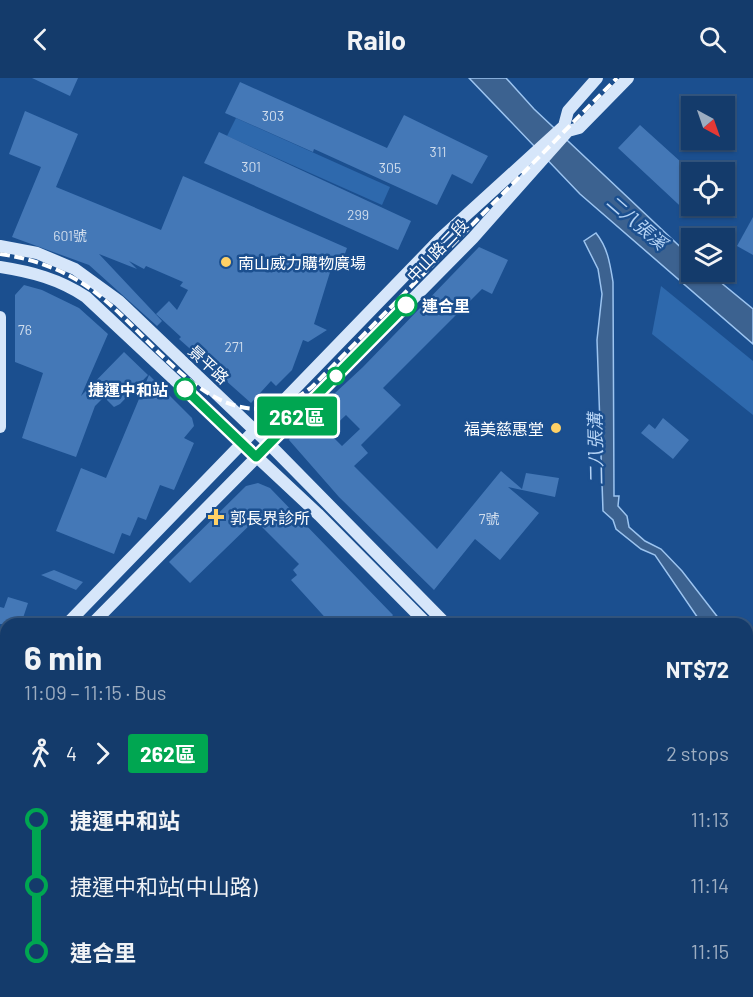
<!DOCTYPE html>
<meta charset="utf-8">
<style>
:root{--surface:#143b6b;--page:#214673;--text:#f1f3f6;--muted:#9dadc1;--line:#33557e}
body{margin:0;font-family:Barlow,"Noto Sans TC",sans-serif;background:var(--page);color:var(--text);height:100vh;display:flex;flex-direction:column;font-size:22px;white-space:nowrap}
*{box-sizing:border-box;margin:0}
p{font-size:20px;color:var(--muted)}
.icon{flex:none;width:33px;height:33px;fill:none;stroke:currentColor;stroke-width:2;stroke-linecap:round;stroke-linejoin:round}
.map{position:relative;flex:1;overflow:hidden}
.details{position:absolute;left:0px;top:540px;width:753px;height:380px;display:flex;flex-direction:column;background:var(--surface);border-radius:18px 18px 0 0;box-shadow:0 2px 4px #0004,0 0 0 2px var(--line)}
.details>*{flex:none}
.badge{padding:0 12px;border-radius:4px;font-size:21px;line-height:39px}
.needle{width:39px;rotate:140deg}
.tools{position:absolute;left:681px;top:18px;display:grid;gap:12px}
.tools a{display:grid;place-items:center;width:54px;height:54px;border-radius:0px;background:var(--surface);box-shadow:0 2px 4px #0004,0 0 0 2px var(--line);font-size:30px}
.map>.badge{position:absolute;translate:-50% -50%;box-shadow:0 0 0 3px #fff}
.legs{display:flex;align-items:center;gap:9px;height:66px;padding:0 24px;font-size:20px}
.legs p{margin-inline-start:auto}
.summary{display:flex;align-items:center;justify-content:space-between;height:102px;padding:0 24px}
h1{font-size:33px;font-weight:700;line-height:45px}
ul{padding:0 24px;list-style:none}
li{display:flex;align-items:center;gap:21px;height:66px;font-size:22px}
li i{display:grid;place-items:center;width:9px;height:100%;margin:0 8px;background:currentColor}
li i::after{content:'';width:15px;height:15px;margin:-8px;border:4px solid;border-radius:50%;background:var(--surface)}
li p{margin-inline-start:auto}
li:first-child i{background:linear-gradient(#0000 50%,currentColor 0)}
li:last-child i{background:linear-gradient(currentColor 50%,#0000 0)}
header{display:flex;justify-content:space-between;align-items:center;height:78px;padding:0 24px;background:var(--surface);font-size:27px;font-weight:700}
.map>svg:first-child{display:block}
.green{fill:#2e69ad}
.water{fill:#3c6290;stroke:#9cc4f0;stroke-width:1.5}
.building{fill:#4478b7;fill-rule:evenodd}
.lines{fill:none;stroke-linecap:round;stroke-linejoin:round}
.street{stroke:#a9c9ee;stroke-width:6}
.secondary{stroke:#d6e6fa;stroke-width:12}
.rail{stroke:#fff;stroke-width:4;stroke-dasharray:10 4.5;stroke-linecap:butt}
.line-1-casing{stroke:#fff;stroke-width:14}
.line-1{stroke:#00a651;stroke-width:9}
.poi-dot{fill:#ffd166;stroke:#1b4f8f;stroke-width:2}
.stop-1-dot{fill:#fff;stroke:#00a651;stroke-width:3}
.labels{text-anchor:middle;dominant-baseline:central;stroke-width:5;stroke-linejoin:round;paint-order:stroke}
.number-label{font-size:14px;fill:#d0dded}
.street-label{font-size:16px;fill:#fff;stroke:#1b4f8f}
.poi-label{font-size:16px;fill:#fff;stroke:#1b4f8f;text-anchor:start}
.stop-label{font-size:16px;font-weight:bold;fill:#fff;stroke:#1b4f8f;text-anchor:start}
.water-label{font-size:18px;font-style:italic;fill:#b5d3f5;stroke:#1b4f8f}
</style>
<header><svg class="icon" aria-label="back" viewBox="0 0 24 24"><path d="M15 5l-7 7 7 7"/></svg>Railo<svg class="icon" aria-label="search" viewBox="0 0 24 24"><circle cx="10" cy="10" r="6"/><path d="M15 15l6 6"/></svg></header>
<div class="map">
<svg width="753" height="919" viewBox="0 0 753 919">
<rect width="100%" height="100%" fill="#1b4f8f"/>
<g class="green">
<polygon points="236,40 390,109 382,127 227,58"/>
<polygon points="661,208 753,283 753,337 652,256"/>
</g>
<g class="water">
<polygon points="469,0 506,0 534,31 691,179 692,194 708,194 753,231 753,266 580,116"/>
<path d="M596,155C608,170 610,186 613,204L614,418H619L618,428L627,438L629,449L645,463L661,471L682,493L723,546H702L655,477L641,471L616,451L613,442L603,433L597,262L602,216L598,191L584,163Z"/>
</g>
<g class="building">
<polygon points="32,0 78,0 70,18"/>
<polygon points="240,4 387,70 404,37 488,78 472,106 452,96 437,127 314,71 313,74 225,35"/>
<polygon points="25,33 78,56 56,109 161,152 183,98 347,170 343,181 335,178 314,246 327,252 308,264 303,262 292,292 276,308 271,303 251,325 179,261 181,259 156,236 169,223 177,232 188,212 180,208 183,204 146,188 144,191 129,183 137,191 99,176 162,243 157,248 89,187 12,159 41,89 9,76"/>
<polygon points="640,47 692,94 692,128 703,128 692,139 618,70"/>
<polygon points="219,54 411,143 398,172 204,85"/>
<polygon points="753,139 753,177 737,168"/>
<path d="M479,169L508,182L492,216L482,211L383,310L401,327L361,367L368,375L354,388L437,471L501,393L522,411L526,395L559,400L555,419L508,409L539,435L500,482L475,461L434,512L339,419L289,362L292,355L363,289ZM346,337L360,351L342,368L328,354Z"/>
<polygon points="24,207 42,212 79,230 108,256 81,318 124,274 148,297 120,326 114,329 104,319 95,328 76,379 22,360 43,295 15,284 15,217"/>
<polygon points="149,297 192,340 194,348 184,360 194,365 174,412 160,407 146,442 138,439 130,458 122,455 114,476 56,453 81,390 106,400"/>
<polygon points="663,340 689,362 673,381 641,355 649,346 655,351"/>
<polygon points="258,405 270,410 393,537 386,546 331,546 291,502 297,497 293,492 299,486 255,442 190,505 169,484 246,408"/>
<polygon points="54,492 83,504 76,512 41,497"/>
<polygon points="8,519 28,525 21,546 0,546 0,529 4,530"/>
</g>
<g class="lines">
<g class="street">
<polyline points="747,726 753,729"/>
<polyline points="747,770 753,772"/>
<polyline points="747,877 753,883"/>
<polyline points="101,914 117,919"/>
<polyline points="445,919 449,914"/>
<polyline points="452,919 474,914"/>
</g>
<g class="secondary">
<polyline points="0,168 37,175 75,191 119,223 269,366 446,546"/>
<path d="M0,189C32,194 59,201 86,219L319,437L427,546"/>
<polyline points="0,239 0,349"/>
<polyline points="67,546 441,160 564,48 568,33 597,0"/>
<polyline points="92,546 473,160 568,53 579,50 628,0"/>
<polyline points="0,615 6,608"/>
<polyline points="0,639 6,633"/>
<polyline points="747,738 753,741"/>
<polyline points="747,754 753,758"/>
<polyline points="0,859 6,865"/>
<polyline points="0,876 6,878"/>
<polyline points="58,914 64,919"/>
</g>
<path class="rail" d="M0,176C35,181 68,193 96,215C158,262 224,379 312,309L617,0"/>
</g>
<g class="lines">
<g class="line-1-casing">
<polyline id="line-1" points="185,311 256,379 406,227"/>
</g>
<use href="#line-1" class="line-1"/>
</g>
<g class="poi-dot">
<circle cx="226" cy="184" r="6"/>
<circle cx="556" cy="350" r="6"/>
<path d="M213 430h6v6h6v6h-6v6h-6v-6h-6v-6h6z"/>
</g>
<g class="stop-1-dot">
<circle cx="406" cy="227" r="10"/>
<circle cx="336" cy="298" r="8"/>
<circle cx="185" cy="311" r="10"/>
</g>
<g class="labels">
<g class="number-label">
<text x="273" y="37">303</text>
<text x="438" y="73">311</text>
<text x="251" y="88">301</text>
<text x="390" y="89">305</text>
<text x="358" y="136">299</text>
<text x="70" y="157">601號</text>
<text x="25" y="251">76</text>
<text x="234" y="268">271</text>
<text x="489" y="440">7號</text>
</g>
<g class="street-label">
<text transform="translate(437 172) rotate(-46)">中山路二段</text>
<text transform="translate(209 286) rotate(43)">景平路</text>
</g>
<g class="poi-label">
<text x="238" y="184">南山威力購物廣場</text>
<text x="544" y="350" text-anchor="end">福美慈惠堂</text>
<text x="230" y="439">郭長界診所</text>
</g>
<g class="stop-label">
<text x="422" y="227">連合里</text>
<text x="168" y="311" text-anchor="end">捷運中和站</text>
</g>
<g class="water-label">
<text transform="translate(637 144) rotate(41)">二八張溪</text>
<text transform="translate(595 371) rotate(-91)">二八張溝</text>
</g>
</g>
</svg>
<div class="tools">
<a><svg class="needle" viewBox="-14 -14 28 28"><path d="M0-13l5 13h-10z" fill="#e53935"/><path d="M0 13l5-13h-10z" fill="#9dadc1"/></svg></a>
<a><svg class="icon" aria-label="locate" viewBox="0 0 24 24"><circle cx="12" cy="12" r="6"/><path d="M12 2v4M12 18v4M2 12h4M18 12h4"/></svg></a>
<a><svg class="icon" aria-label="layers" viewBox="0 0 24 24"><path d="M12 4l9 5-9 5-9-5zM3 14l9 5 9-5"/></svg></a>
</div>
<b class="badge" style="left:297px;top:338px;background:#00a651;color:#fff">262區</b>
<section class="details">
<div class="summary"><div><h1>6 min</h1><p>11:09 – 11:15 · Bus</p></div><b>NT$72</b></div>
<div class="legs"><svg class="icon" aria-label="walk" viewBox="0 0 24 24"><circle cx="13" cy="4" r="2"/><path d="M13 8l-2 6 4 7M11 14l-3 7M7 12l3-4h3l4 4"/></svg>4<svg class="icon" aria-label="forward" viewBox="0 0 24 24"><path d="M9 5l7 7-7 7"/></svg><b class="badge" style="background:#00a651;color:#fff">262區</b><p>2 stops</p></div>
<ul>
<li><i style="color:#00a651"></i><b>捷運中和站</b><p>11:13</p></li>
<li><i style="color:#00a651"></i><span>捷運中和站(中山路)</span><p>11:14</p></li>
<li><i style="color:#00a651"></i><b>連合里</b><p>11:15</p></li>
</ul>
</section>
</div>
